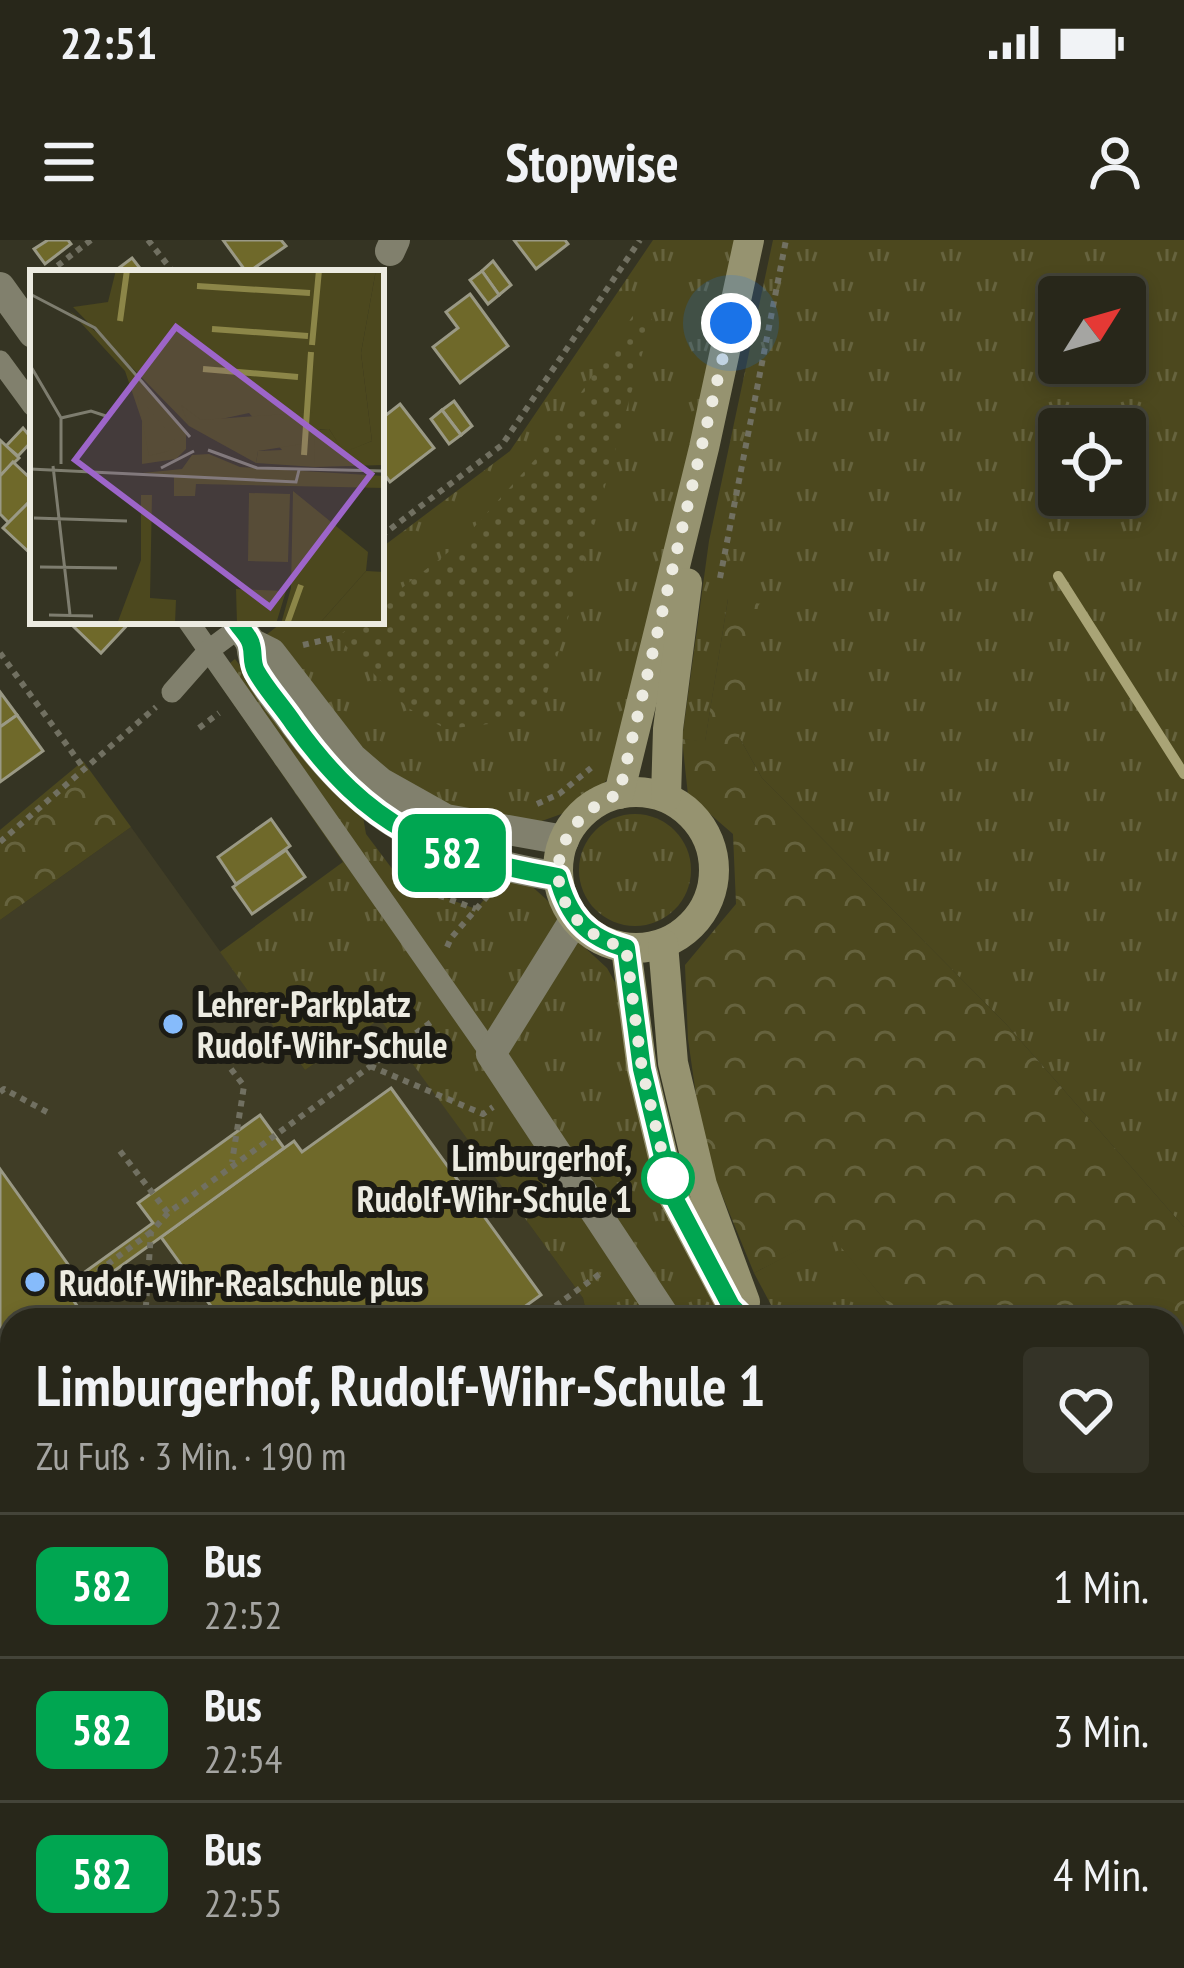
<!DOCTYPE html>
<html lang="de">
<meta charset="utf-8">
<style>
:root{--surface:#28271a;--page:#343327;--text:#f1f3f6;--muted:#a5a5a2;--line:#444439}
body{margin:0;font-family:"PT Sans Narrow",sans-serif;background:var(--page);color:var(--text);height:100vh;display:flex;flex-direction:column;font-size:45px;white-space:nowrap}
*{box-sizing:border-box;margin:0}
p{font-size:39px;color:var(--muted)}
.icon{flex:none;width:66px;height:66px;fill:none;stroke:currentColor;stroke-width:2;stroke-linecap:round;stroke-linejoin:round}
.map{position:relative;flex:1;overflow:hidden}
.details{position:absolute;left:0px;top:1068px;width:1185px;height:660px;display:flex;flex-direction:column;background:var(--surface);border-radius:36px 36px 0 0;box-shadow:0 6px 18px #0003,0 0 0 3px var(--line)}
.details>*{flex:none}
.badge{padding:0 24px;border-radius:18px;font-size:42px;line-height:78px}
.needle{width:78px;rotate:53deg}
.fabs{position:absolute;left:1038px;top:36px;display:grid;gap:24px}
.fabs a{display:grid;place-items:center;width:108px;height:108px;border-radius:12px;background:var(--surface);box-shadow:0 6px 18px #0003,0 0 0 3px var(--line);font-size:60px}
.you{position:absolute;width:60px;height:60px;margin:-30px;border:9px solid #fff;border-radius:50%;background:#1a73e8;box-shadow:0 0 0 18px #1a73e833}
.map>.badge{position:absolute;translate:-50% -50%;box-shadow:0 0 0 6px #fff}
.round{display:grid;place-items:center;flex:none;width:126px;height:126px;border-radius:12px;background:var(--page)}
.overview{display:flex;align-items:center;justify-content:space-between;height:204px;padding:0 36px}
h1{font-size:57px;font-weight:600;line-height:90px}
ul{padding:0;list-style:none}
li{display:flex;align-items:center;gap:36px;height:144px;padding:0 36px;border-top:3px solid var(--line)}
li div{flex:1}
li b{display:block;font-size:45px}
li em{font-style:normal}
li .badge{min-width:132px;font-weight:700;text-align:center}
.status{display:flex;justify-content:space-between;align-items:center;height:84px;padding:0 60px;background:var(--surface);direction:ltr}
.status svg{height:33px;fill:currentColor}
header{display:flex;justify-content:space-between;align-items:center;height:156px;padding:0 36px;background:var(--surface);font-size:54px;font-weight:600}
.map>svg:first-child{display:block}
.built{fill:#403d26}
.grass{fill:url(#grass-tufts);fill-rule:evenodd}
.forest{fill:url(#forest-crowns)}
.park{fill:url(#park-dots)}
.lines{fill:none;stroke-linecap:round;stroke-linejoin:round}
.stream{stroke:#a9a476;stroke-width:10}
.building{fill:#6f692a;stroke:#9a9985;stroke-width:3}
.path{stroke:#717061;stroke-width:6;stroke-dasharray:6 6;stroke-linecap:butt}
.service{stroke:#81806d;stroke-width:21}
.minor{stroke:#81806d;stroke-width:30}
.secondary{stroke:#969370;stroke-width:30}
.line-casing{stroke:#fff;stroke-width:27}
.line{stroke:#00a651;stroke-width:18}
.walk{stroke:#ecebe1;stroke-width:12;stroke-dasharray:0 21.6}
.poi-dot{fill:#86bbfb;stroke:#1c1b14;stroke-width:4.5}
.stop-dot{fill:#fff;stroke:#00a651;stroke-width:6}
.labels{text-anchor:middle;dominant-baseline:central;stroke-width:12;stroke-linejoin:round;paint-order:stroke}
.poi-label{font-size:36px;font-weight:bold;fill:#ecebe1;stroke:#1c1b14;text-anchor:start}
.stop-label{font-size:36px;font-weight:bold;fill:#ecebe1;stroke:#1c1b14;text-anchor:end}
.inset-river{fill:none;stroke:#8c8648;stroke-width:6}
.inset-road{fill:none;stroke:#7e7d6f;stroke-width:3}
.view{fill:#9d65c9;fill-opacity:0.15;stroke:#9d65c9;stroke-width:6}
.inset-edge{fill:none;stroke:#ecebe1;stroke-width:6}
</style>
<div class="status"><b>22:51</b><svg viewBox="0 0 49 12"><path d="M0 12V9h3v3zM5 12V6h3v6zM10 12V3h3v9zM15 12V0h3v12zM26 1h20v11H26zM47 4h2v5h-2z"/></svg></div>
<header><svg class="icon" aria-label="menu" viewBox="0 0 24 24"><path d="M4 6h16M4 12h16M4 18h16"/></svg>Stopwise<svg class="icon" aria-label="person" viewBox="0 0 24 24"><circle cx="12" cy="8" r="4"/><path d="M4 21q1-7 8-7t8 7"/></svg></header>
<div class="map">
<svg width="1184" height="1728" viewBox="0 0 1184 1728">
<defs>
<pattern id="grass-tufts" width="24" height="20" patternUnits="userSpaceOnUse" patternTransform="scale(3)"><rect width="24" height="20" fill="#4c481e"/><path d="M3 7l-1-3M5 7V3M7 7l1-3M15 17l-1-3M17 17v-4M19 17l1-3" fill="none" stroke="#66633e"/></pattern>
<pattern id="forest-crowns" width="20" height="18" patternUnits="userSpaceOnUse" patternTransform="scale(3)"><rect width="20" height="18" fill="#4c481e"/><path d="M2 6a3 3 0 1 1 6 0M12 15a3 3 0 1 1 6 0" fill="none" stroke="#66633e"/></pattern>
<pattern id="park-dots" width="8" height="8" patternUnits="userSpaceOnUse" patternTransform="scale(3)"><rect width="8" height="8" fill="#4c481e"/><path d="M2 2h.1M6 6h.1" fill="none" stroke="#66633e" stroke-width="1.8" stroke-linecap="round"/></pattern>
</defs>
<rect width="100%" height="100%" fill="#353423"/>
<polygon class="built" points="131,587 305,830 380,778 583,1058 588,1080 12,1080 12,1716 266,1716 249,1728 0,1728 0,680"/>
<g class="grass">
<polygon points="653,0 738,0 615,530 599,549 567,572 536,583 436,565 370,524 266,395 284,381 381,381 381,308 510,211"/>
<path d="M773,0H1184V987L1006,784L762,538L739,497L728,359L705,502L682,499L709,301ZM1059,57H1125V123H1059ZM1059,189H1125V255H1059Z"/>
<polygon points="235,419 318,529 363,577 366,594 402,642 476,669 496,646 498,634 527,642 547,660 582,705 607,728 621,753 725,1080 588,1080 583,1058 380,779 305,830 220,712 343,622 214,436"/>
<circle cx="635" cy="630" r="56"/>
<polygon points="830,993 901,1080 779,1080 754,1033"/>
<polygon points="1184,1132 1184,1228 1173,1237 1173,1140"/>
<polygon points="0,1523 12,1540 12,1716 135,1716 143,1728 0,1728"/>
<polygon points="1068,1716 1160,1716 1169,1728 1075,1728"/>
</g>
<g class="forest">
<polygon points="728,359 762,364 739,497 762,538 1006,784 1184,987 1184,1132 1173,1140 1173,1080 901,1080 830,994 754,1033 704,911 688,799 685,725 736,664 733,594 688,555 682,499 705,501"/>
<polygon points="83,521 131,587 0,680 0,590"/>
<polygon points="1184,1228 1184,1649 1173,1637 1173,1237"/>
<polygon points="266,1716 741,1716 740,1728 249,1728"/>
</g>
<polygon class="park" points="634,74 652,79 540,478 446,489 408,468 337,397 358,381 381,381 381,364 459,304 539,215"/>
<g class="lines">
<g class="stream">
<polyline points="1058,336 1184,534"/>
<polyline points="1173,1162 1184,1155"/>
</g>
</g>
<g class="building">
<polygon points="48,0 68,0 71,4 45,24 34,9"/>
<polygon points="223,0 281,0 286,6 247,33"/>
<polygon points="514,0 565,0 568,4 536,29"/>
<polygon points="132,18 143,32 112,33"/>
<polygon points="493,21 511,45 499,55 482,31"/>
<polygon points="482,31 499,55 488,64 470,40"/>
<polygon points="470,54 508,106 460,143 433,107 458,88 446,72"/>
<polygon points="454,161 472,186 461,195 442,170"/>
<polygon points="400,164 434,208 390,242 381,230 381,179"/>
<polygon points="442,170 461,195 449,204 431,179"/>
<polygon points="23,188 33,200 18,216 6,206"/>
<polygon points="0,200 19,218 0,236"/>
<polygon points="13,222 33,241 33,258 9,283 0,274 0,236"/>
<polygon points="33,258 33,314 32,315 3,288"/>
<polygon points="76,381 131,381 101,413 73,386"/>
<polygon points="0,452 17,475 0,487"/>
<polygon points="17,475 43,511 0,542 0,487"/>
<polygon points="271,579 290,606 236,644 218,617"/>
<polygon points="286,610 305,637 252,674 233,647"/>
<polygon points="391,848 541,1055 506,1080 221,1080 161,997 294,901 302,912"/>
<polygon points="260,875 284,908 74,1060 64,1047 153,983 138,963"/>
<polygon points="0,929 77,1037 64,1047 87,1080 12,1080 12,1155 0,1163"/>
<polygon points="0,1261 12,1278 10,1460 0,1446"/>
</g>
<g class="lines">
<g class="path">
<polyline points="148,0 174,33"/>
<polyline points="48,33 91,0"/>
<polyline points="381,296 502,205 640,0"/>
<polyline points="720,338 786,0"/>
<polyline points="303,405 337,397"/>
<polyline points="0,413 85,530"/>
<polyline points="199,488 219,473"/>
<polyline points="537,564 559,554 591,528"/>
<polyline points="0,602 156,467"/>
<polyline points="405,643 476,669"/>
<polyline points="447,707 451,698 491,652"/>
<polyline points="370,826 483,874 493,867"/>
<polyline points="231,829 244,846 232,922"/>
<polyline points="0,852 4,849 47,872"/>
<polyline points="120,911 168,973"/>
<polyline points="69,1053 151,992"/>
<polyline points="145,1080 151,992 168,973 434,780"/>
<polyline points="536,1080 601,1033"/>
<polyline points="1173,1213 1184,1206"/>
<polyline points="0,1504 12,1520"/>
<polyline points="1099,1716 1106,1728"/>
</g>
<g class="service">
<polyline points="0,121 33,166"/>
<polyline points="188,381 491,814"/>
<polyline points="172,452 209,410 240,387"/>
</g>
<g class="minor">
<polyline points="390,11 395,0"/>
<polyline points="0,47 33,93"/>
<polyline points="236,381 251,403 271,413 352,518 380,542 446,579 564,600"/>
<path d="M251,403C253,433 270,451 288,475C367,584 427,614 558,637"/>
<polyline points="575,679 491,814 667,1080"/>
</g>
<g class="secondary">
<circle cx="636" cy="630" r="78"/>
<polyline points="619,554 704,208 749,0"/>
<polyline points="666,557 668,489 687,343"/>
<polyline points="663,704 673,823 702,945 745,1062"/>
<polyline points="626,708 642,829 672,954 731,1065 745,1080"/>
<polyline points="1173,1693 1184,1707"/>
</g>
</g>
<g class="lines">
<g class="line-casing">
<path id="line" d="M236,381C240,388 249,396 251,404C254,414 251,422 256,431C266,449 282,466 294,484C370,589 433,615 558,637C568,676 587,698 626,708L642,829L672,954L731,1066L745,1080"/>
</g>
<use href="#line" class="line"/>
<path class="walk" d="M668,938L672,954L642,829L626,708C538,685 536,586 619,554L731,83"/>
</g>
<g class="poi-dot">
<circle cx="173" cy="784" r="12"/>
<circle cx="35" cy="1042" r="12"/>
</g>
<circle class="stop-dot" cx="668" cy="938" r="24"/>
<g class="labels">
<g class="poi-label">
<text x="197" y="763">Lehrer-Parkplatz<tspan x="197" dy="41">Rudolf-Wihr-Schule</tspan></text>
<text x="59" y="1042">Rudolf-Wihr-Realschule plus</text>
</g>
<g class="stop-label">
<text x="632" y="917">Limburgerhof,<tspan x="632" dy="41">Rudolf-Wihr-Schule 1</tspan></text>
</g>
</g>
<g transform="translate(30 30)">
<rect width="354" height="354" fill="#353423"/>
<path d="M86,0H346L331,83L342,171L314,183L299,159H290L285,197L226,193L228,181L252,180L219,143L159,156L43,37L78,32ZM40,41L70,65L156,163V179L146,189L112,194V151L95,101ZM179,184L210,197L354,206V218L166,214L165,226H144V205L112,203L152,199L162,185ZM336,301L354,302V354H289ZM206,319L256,321L246,354H207Z" fill="#4c481e"/>
<path d="M346,0H354V195L285,197L284,160L299,159L314,182L342,171L331,83ZM151,135L171,150L283,142L274,148L272,174L228,181L226,193L159,156ZM263,221L338,282L336,301L289,354H251L261,318ZM111,225H122L120,328L146,330L145,354H87L111,290Z" fill="#4c481e"/>
<path d="M107,125L145,170L138,181L119,186Z" fill="#4c481e"/>
<path d="M219,223L260,224L258,292L218,291Z" fill="#4c481e"/>
<path class="inset-river" d="M167,16L280,23M90,51L97,0M182,59L278,66M282,75L289,0M173,99L268,107M274,185L281,82M257,354L271,315"/>
<path class="inset-road" d="M0,24L65,58L160,167M0,95L31,148V194M31,148L61,141L79,147M178,180L227,198L354,201M23,196L40,345M131,198L164,181M0,199L266,212L269,200M4,248L97,251M10,297L87,298M19,345L63,346"/>
<path class="view" d="M146,57L341,204L240,337L45,190Z"/>
<rect width="354" height="354" class="inset-edge"/>
</g>
</svg>
<div class="fabs">
<a><svg class="needle" viewBox="-14 -14 28 28"><path d="M0-13l5 13h-10z" fill="#e53935"/><path d="M0 13l5-13h-10z" fill="#a5a5a2"/></svg></a>
<a><svg class="icon" aria-label="locate" viewBox="0 0 24 24"><circle cx="12" cy="12" r="6"/><path d="M12 2v4M12 18v4M2 12h4M18 12h4"/></svg></a>
</div>
<div class="you" style="left:731px;top:83px"></div>
<b class="badge" style="left:452px;top:613px;background:#00a651;color:#fff">582</b>
<section class="details">
<div class="overview"><div><h1>Limburgerhof, Rudolf-Wihr-Schule 1</h1><p>Zu Fuß · 3 Min. · 190 m</p></div><a class="round"><svg class="icon" aria-label="heart" viewBox="0 0 24 24"><path d="M12 20l-8-8c-3-5 5-10 8-4 3-6 11-1 8 4z"/></svg></a></div>
<ul>
<li><span class="badge" style="background:#00a651;color:#fff">582</span><div><b>Bus</b><p>22:52</p></div><em>1 Min.</em></li>
<li><span class="badge" style="background:#00a651;color:#fff">582</span><div><b>Bus</b><p>22:54</p></div><em>3 Min.</em></li>
<li><span class="badge" style="background:#00a651;color:#fff">582</span><div><b>Bus</b><p>22:55</p></div><em>4 Min.</em></li>
</ul>
</section>
</div>
